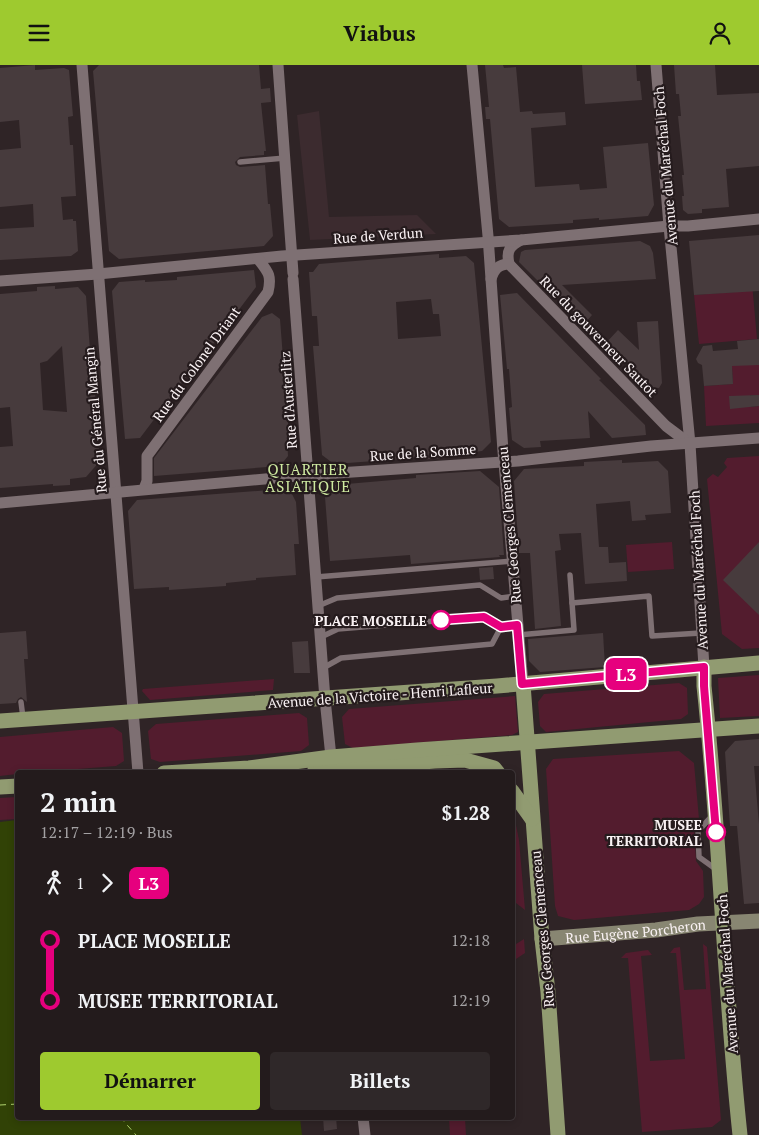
<!DOCTYPE html>
<html lang="fr">
<meta charset="utf-8">
<style>
:root{--surface:#231b1c;--page:#2f2829;--text:#f1f3f6;--muted:#a3a1a3;--line:#40393b;--accent:#9eca2f}
body{margin:0;font-family:"PT Serif",serif;background:var(--page);color:var(--text);height:100vh;display:flex;flex-direction:column;font-size:19px;white-space:nowrap}
*{box-sizing:border-box;margin:0}
p{font-size:16px;color:var(--muted)}
.icon{flex:none;width:28px;height:28px;fill:none;stroke:currentColor;stroke-width:2;stroke-linecap:round;stroke-linejoin:round}
.map{position:relative;flex:1;overflow:hidden}
.drawer{position:absolute;left:15px;top:705px;width:500px;height:350px;display:flex;flex-direction:column;background:var(--surface);border-radius:5px;box-shadow:0 2px 8px #0003,0 0 0 1px var(--line)}
.drawer>*{flex:none}
.badge{padding:0 10px;border-radius:8px;font-size:18px;line-height:32px}
.map>.badge{position:absolute;translate:-50% -50%;box-shadow:0 0 0 2px #fff}
.legs{display:flex;align-items:center;gap:8px;height:55px;padding:0 25px;font-size:16px}
.legs p{margin-inline-start:auto}
.headline{display:flex;align-items:center;justify-content:space-between;height:85px;padding:0 25px}
h1{font-size:28px;font-weight:700;line-height:38px}
.button{display:flex;gap:10px;margin-top:auto;padding:10px 25px}
.button a{flex:1;height:58px;border-radius:5px;background:var(--accent);color:#111;font-size:20px;font-weight:700;line-height:58px;text-align:center}
.button a+a{background:var(--page);color:var(--text)}
ul{padding:0 25px;list-style:none}
li{display:flex;align-items:center;gap:18px;height:60px;font-size:19px}
li i{display:grid;place-items:center;width:8px;height:100%;margin:0 6px;background:currentColor}
li i::after{content:'';width:12px;height:12px;margin:-6px;border:4px solid;border-radius:50%;background:var(--surface)}
li p{margin-inline-start:auto}
li:first-child i{background:linear-gradient(#0000 50%,currentColor 0)}
li:last-child i{background:linear-gradient(currentColor 50%,#0000 0)}
header{display:flex;justify-content:space-between;align-items:center;height:65px;padding:0 25px;background:var(--accent);color:#111;font-size:22px;font-weight:700}
.map>svg:first-child{display:block}
.built{fill:#3c2b2f}
.green{fill:#531c2e}
.water{fill:#314206}
.lines{fill:none;stroke-linecap:round;stroke-linejoin:round}
.ferry{stroke:#b0d36e;stroke-width:1;stroke-dasharray:6 5;stroke-linecap:butt}
.building{fill:#473b3d;fill-rule:evenodd}
.lane{stroke:#7e7073;stroke-width:5.5}
.street{stroke:#7e7073;stroke-width:11}
.secondary{stroke:#888672;stroke-width:15}
.primary{stroke:#919b71;stroke-width:15}
.line-1-casing{stroke:#fff;stroke-width:11}
.line-1{stroke:#e6007e;stroke-width:8}
.stop-1-dot{fill:#fff;stroke:#e6007e;stroke-width:2.5}
.labels{text-anchor:middle;dominant-baseline:central;stroke-width:4.5;stroke-linejoin:round;paint-order:stroke}
.street-label{font-size:14px;fill:#f9f1f3;stroke:#251b1d}
.stop-label{font-size:14px;font-weight:bold;fill:#f9f1f3;stroke:#251b1d;text-anchor:end}
.neighbourhood-label{font-size:15px;letter-spacing:1px;fill:#cee9a0;stroke:#251b1d}
</style>
<header><svg class="icon" aria-label="menu" viewBox="0 0 24 24"><path d="M4 6h16M4 12h16M4 18h16"/></svg>Viabus<svg class="icon" aria-label="person" viewBox="0 0 24 24"><circle cx="12" cy="8" r="4"/><path d="M4 21q1-7 8-7t8 7"/></svg></header>
<div class="map">
<svg width="759" height="1070" viewBox="0 0 759 1070">
<rect width="100%" height="100%" fill="#2f2426"/>
<polygon class="built" points="319,46 329,152 417,150 436,169 310,175 297,50"/>
<g class="green">
<polygon points="752,218 757,274 699,279 694,230 735,227"/>
<polygon points="731,285 759,300 759,330 750,330 751,342 759,341 759,358 706,361 704,321 733,319"/>
<polygon points="759,391 759,583 742,584 722,569 707,414 713,409 718,412 727,402 724,398 727,393"/>
<polygon points="672,477 674,504 628,507 626,480"/>
<polygon points="759,610 759,651 720,653 718,613"/>
<polygon points="274,614 273,625 150,635 142,626 143,624"/>
<polygon points="679,618 687,623 688,649 681,654 546,667 540,661 538,637 544,629"/>
<polygon points="515,631 518,667 512,670 353,683 345,679 342,652 349,644"/>
<polygon points="299,648 307,653 309,680 301,686 160,697 151,694 148,666 156,659"/>
<polygon points="113,662 122,668 124,696 116,701 40,707 18,708 17,709 0,711 0,672"/>
<polygon points="679,686 694,698 699,754 694,760 696,796 703,806 704,832 699,839 689,845 574,855 558,851 555,841 546,704 553,694"/>
<polygon points="17,732 17,754 0,755 0,733"/>
<polygon points="512,740 519,775 525,845 516,838 512,804"/>
<polygon points="524,874 525,888 513,896 513,881"/>
<polygon points="703,879 707,882 721,1055 712,1062 642,1067 628,893 621,893 626,888 648,885 652,890 641,891 650,996 685,994 676,888 670,888 674,883 680,882 684,925 706,924"/>
<polygon points="449,1053 465,1053 466,1070 450,1070"/>
</g>
<polygon class="water" points="17,755 18,1052 300,1053 302,1070 0,1070 0,757"/>
<g class="lines">
<g class="ferry">
<polyline points="0,1040 18,1039"/>
<polyline points="120,1052 136,1070"/>
</g>
</g>
<g class="building">
<polygon points="35,0 35,5 64,3 69,5 73,51 68,52 70,80 73,80 76,131 61,132 63,155 73,154 73,156 76,156 78,186 71,191 0,195 0,164 34,162 33,139 0,142 0,85 21,83 19,55 0,57 0,3"/>
<polygon points="99,0 259,0 261,24 270,23 271,37 261,38 266,86 264,86 264,90 240,92 235,97 236,100 240,102 265,100 268,139 270,139 273,171 264,181 119,194 109,186 93,6"/>
<polygon points="485,0 503,0 504,3 516,2 520,47 532,46 533,49 565,47 566,60 531,63 535,122 579,119 580,125 607,123 603,82 648,78 654,140 648,151 599,155 599,153 573,155 573,158 509,162 499,154 490,54 486,54 485,42 489,42"/>
<polygon points="582,0 636,0 637,16 640,16 642,35 585,39"/>
<polygon points="674,0 715,0 717,30 759,28 759,101 726,104 729,142 704,144 702,144 702,148 688,149 683,145 682,131 684,131 682,110 684,110 678,51 681,51 679,29 676,29"/>
<polygon points="759,170 759,226 694,230 689,176"/>
<polygon points="640,176 650,181 653,188 656,214 562,220 592,250 585,258 554,227 551,229 519,197 521,187 525,185"/>
<path d="M439,189V193L466,191L474,198L491,377L482,386L474,387L475,391L415,395V393L334,399L322,390L313,281H319L317,251H312L309,207H313L319,199ZM431,234L433,249H439L441,271L398,274L396,237Z"/>
<polygon points="254,205 256,222 213,279 208,276 193,297 196,299 140,373 125,374 112,226 119,217 145,215 145,217 177,215 177,212"/>
<path d="M55,221V224L78,222L86,231L92,312H97L98,329L95,330L100,396L86,412L70,414V420L53,421V419L0,423V382L13,381L10,342L0,343V229L37,226V222ZM62,281L67,347L43,345L40,298L47,296Z"/>
<polygon points="517,228 601,314 599,315 645,360 646,370 612,373 588,346 590,373 540,376 541,382 524,383 512,375 509,343 512,342 509,304 507,304 500,230"/>
<polygon points="272,248 280,254 289,371 287,373 288,391 280,401 154,411 154,393 262,252"/>
<polygon points="658,256 662,318 659,323 650,322 606,278 618,265 639,285 637,257"/>
<polygon points="759,274 759,300 732,301 733,319 704,321 702,300 698,298 696,294 703,281 712,280 713,286 738,284 737,276"/>
<polygon points="759,330 759,341 730,344 729,331"/>
<polygon points="622,395 622,398 658,396 668,406 671,448 645,450 646,455 632,456 630,436 596,439 599,482 608,482 609,498 626,497 627,516 585,519 581,468 559,469 561,485 555,486 561,561 535,564 530,488 519,488 514,416 524,404 584,401 584,397"/>
<polygon points="480,406 499,422 504,490 499,490 500,492 411,499 410,490 330,496 325,432 335,420 416,413 416,410"/>
<polygon points="284,424 292,429 296,437 299,479 294,479 296,510 256,513 256,515 226,518 226,521 169,525 169,522 134,524 128,446 137,435"/>
<polygon points="759,477 759,550 723,515"/>
<polygon points="493,502 494,514 480,515 479,503"/>
<polygon points="26,566 28,594 24,594 27,637 21,632 18,634 16,638 0,639 0,568"/>
<polygon points="603,568 605,602 540,607 529,596 528,574"/>
<polygon points="308,576 310,608 294,608 292,577"/>
<polygon points="759,674 759,701 754,701 759,759 759,838 744,839 737,761 730,761 725,687 735,676"/>
<polygon points="323,1052 336,1052 337,1064 324,1066"/>
</g>
<g class="lines">
<g class="lane">
<polyline points="240,97 285,93"/>
<polyline points="316,512 512,496"/>
<polyline points="572,538 649,531 652,571 701,568"/>
<polyline points="318,541 337,533 480,520 501,533 515,531"/>
<polyline points="518,570 574,565 570,510"/>
<polyline points="321,572 338,564 484,552 501,562 517,560"/>
<polyline points="323,603 341,593 492,579 501,562"/>
<polyline points="21,637 23,653"/>
<polyline points="713,750 698,766 699,792 717,805"/>
</g>
<g class="street">
<polyline points="82,0 138,708"/>
<polyline points="278,0 293,208"/>
<polyline points="472,0 488,171 503,386 523,619"/>
<polyline points="656,0 669,161 690,379 704,602"/>
<path d="M509,199C506,185 510,181 521,175"/>
<polyline points="293,214 325,634 331,692"/>
<path d="M491,214C494,205 498,199 509,199L666,361L690,379"/>
<polyline points="0,216 98,209 282,191 521,175 669,161 688,161 759,154"/>
<path d="M144,424L147,416V391L268,227C272,210 268,207 258,194"/>
<polyline points="0,438 308,410 518,396 651,381 759,373"/>
<polyline points="363,1052 365,1070"/>
</g>
<path class="secondary" id="s1" d="M542,874L656,865L698,859L759,856"/>
<g class="primary">
<path d="M704,602V621C720,771 724,921 740,1070"/>
<polyline points="523,619 542,874 548,927 558,1070"/>
<polyline points="0,656 497,621 759,598"/>
<polyline points="315,703 346,703 435,696 465,695 494,703 498,708"/>
<polyline points="164,708 249,703 331,692 417,685 759,661"/>
<polyline points="0,722 18,721"/>
<polyline points="512,726 532,754"/>
</g>
</g>
<g class="lines">
<g class="line-1-casing">
<polyline id="line-1" points="441,555 484,552 501,562 517,560 522,619 704,602 704,621 716,767"/>
</g>
<use href="#line-1" class="line-1"/>
</g>
<g class="stop-1-dot">
<circle cx="441" cy="555" r="9"/>
<circle cx="716" cy="767" r="9"/>
</g>
<g class="labels">
<g class="street-label">
<text transform="translate(665 101) rotate(-95)">Avenue du Maréchal Foch</text>
<text transform="translate(378 170) rotate(-4)">Rue de Verdun</text>
<text transform="translate(599 271) rotate(46)">Rue du gouverneur Sautot</text>
<text transform="translate(196 299) rotate(-54)">Rue du Colonel Driant</text>
<text transform="translate(288 335) rotate(-94)">Rue d'Austerlitz</text>
<text transform="translate(95 355) rotate(-95)">Rue du Général Mangin</text>
<text transform="translate(423 387) rotate(-4)">Rue de la Somme</text>
<text transform="translate(509 460) rotate(-95)">Rue Georges Clemenceau</text>
<text transform="translate(698 505) rotate(-93)">Avenue du Maréchal Foch</text>
<text transform="translate(380 630) rotate(-4)">Avenue de la Victoire - Henri Lafleur</text>
<text transform="translate(542 864) rotate(-95)">Rue Georges Clemenceau</text>
<text stroke="none"><textPath href="#s1" startOffset="94">Rue Eugène Porcheron</textPath></text>
<text transform="translate(727 909) rotate(-94)">Avenue du Maréchal Foch</text>
</g>
<g class="stop-label">
<text x="427" y="555">PLACE MOSELLE</text>
<text x="702" y="759">MUSEE<tspan x="702" dy="16">TERRITORIAL</tspan></text>
</g>
<g class="neighbourhood-label">
<text x="308" y="404">QUARTIER<tspan x="308" dy="17">ASIATIQUE</tspan></text>
</g>
</g>
</svg>
<b class="badge" style="left:626px;top:609px;background:#e6007e;color:#fff">L3</b>
<section class="drawer">
<div class="headline"><div><h1>2 min</h1><p>12:17 – 12:19 · Bus</p></div><b>$1.28</b></div>
<div class="legs"><svg class="icon" aria-label="walk" viewBox="0 0 24 24"><circle cx="13" cy="4" r="2"/><path d="M13 8l-2 6 4 7M11 14l-3 7M7 12l3-4h3l4 4"/></svg>1<svg class="icon" aria-label="forward" viewBox="0 0 24 24"><path d="M9 5l7 7-7 7"/></svg><b class="badge" style="background:#e6007e;color:#fff">L3</b></div>
<ul>
<li><i style="color:#e6007e"></i><b>PLACE MOSELLE</b><p>12:18</p></li>
<li><i style="color:#e6007e"></i><b>MUSEE TERRITORIAL</b><p>12:19</p></li>
</ul>
<div class="button"><a>Démarrer</a><a>Billets</a></div>
</section>
</div>
